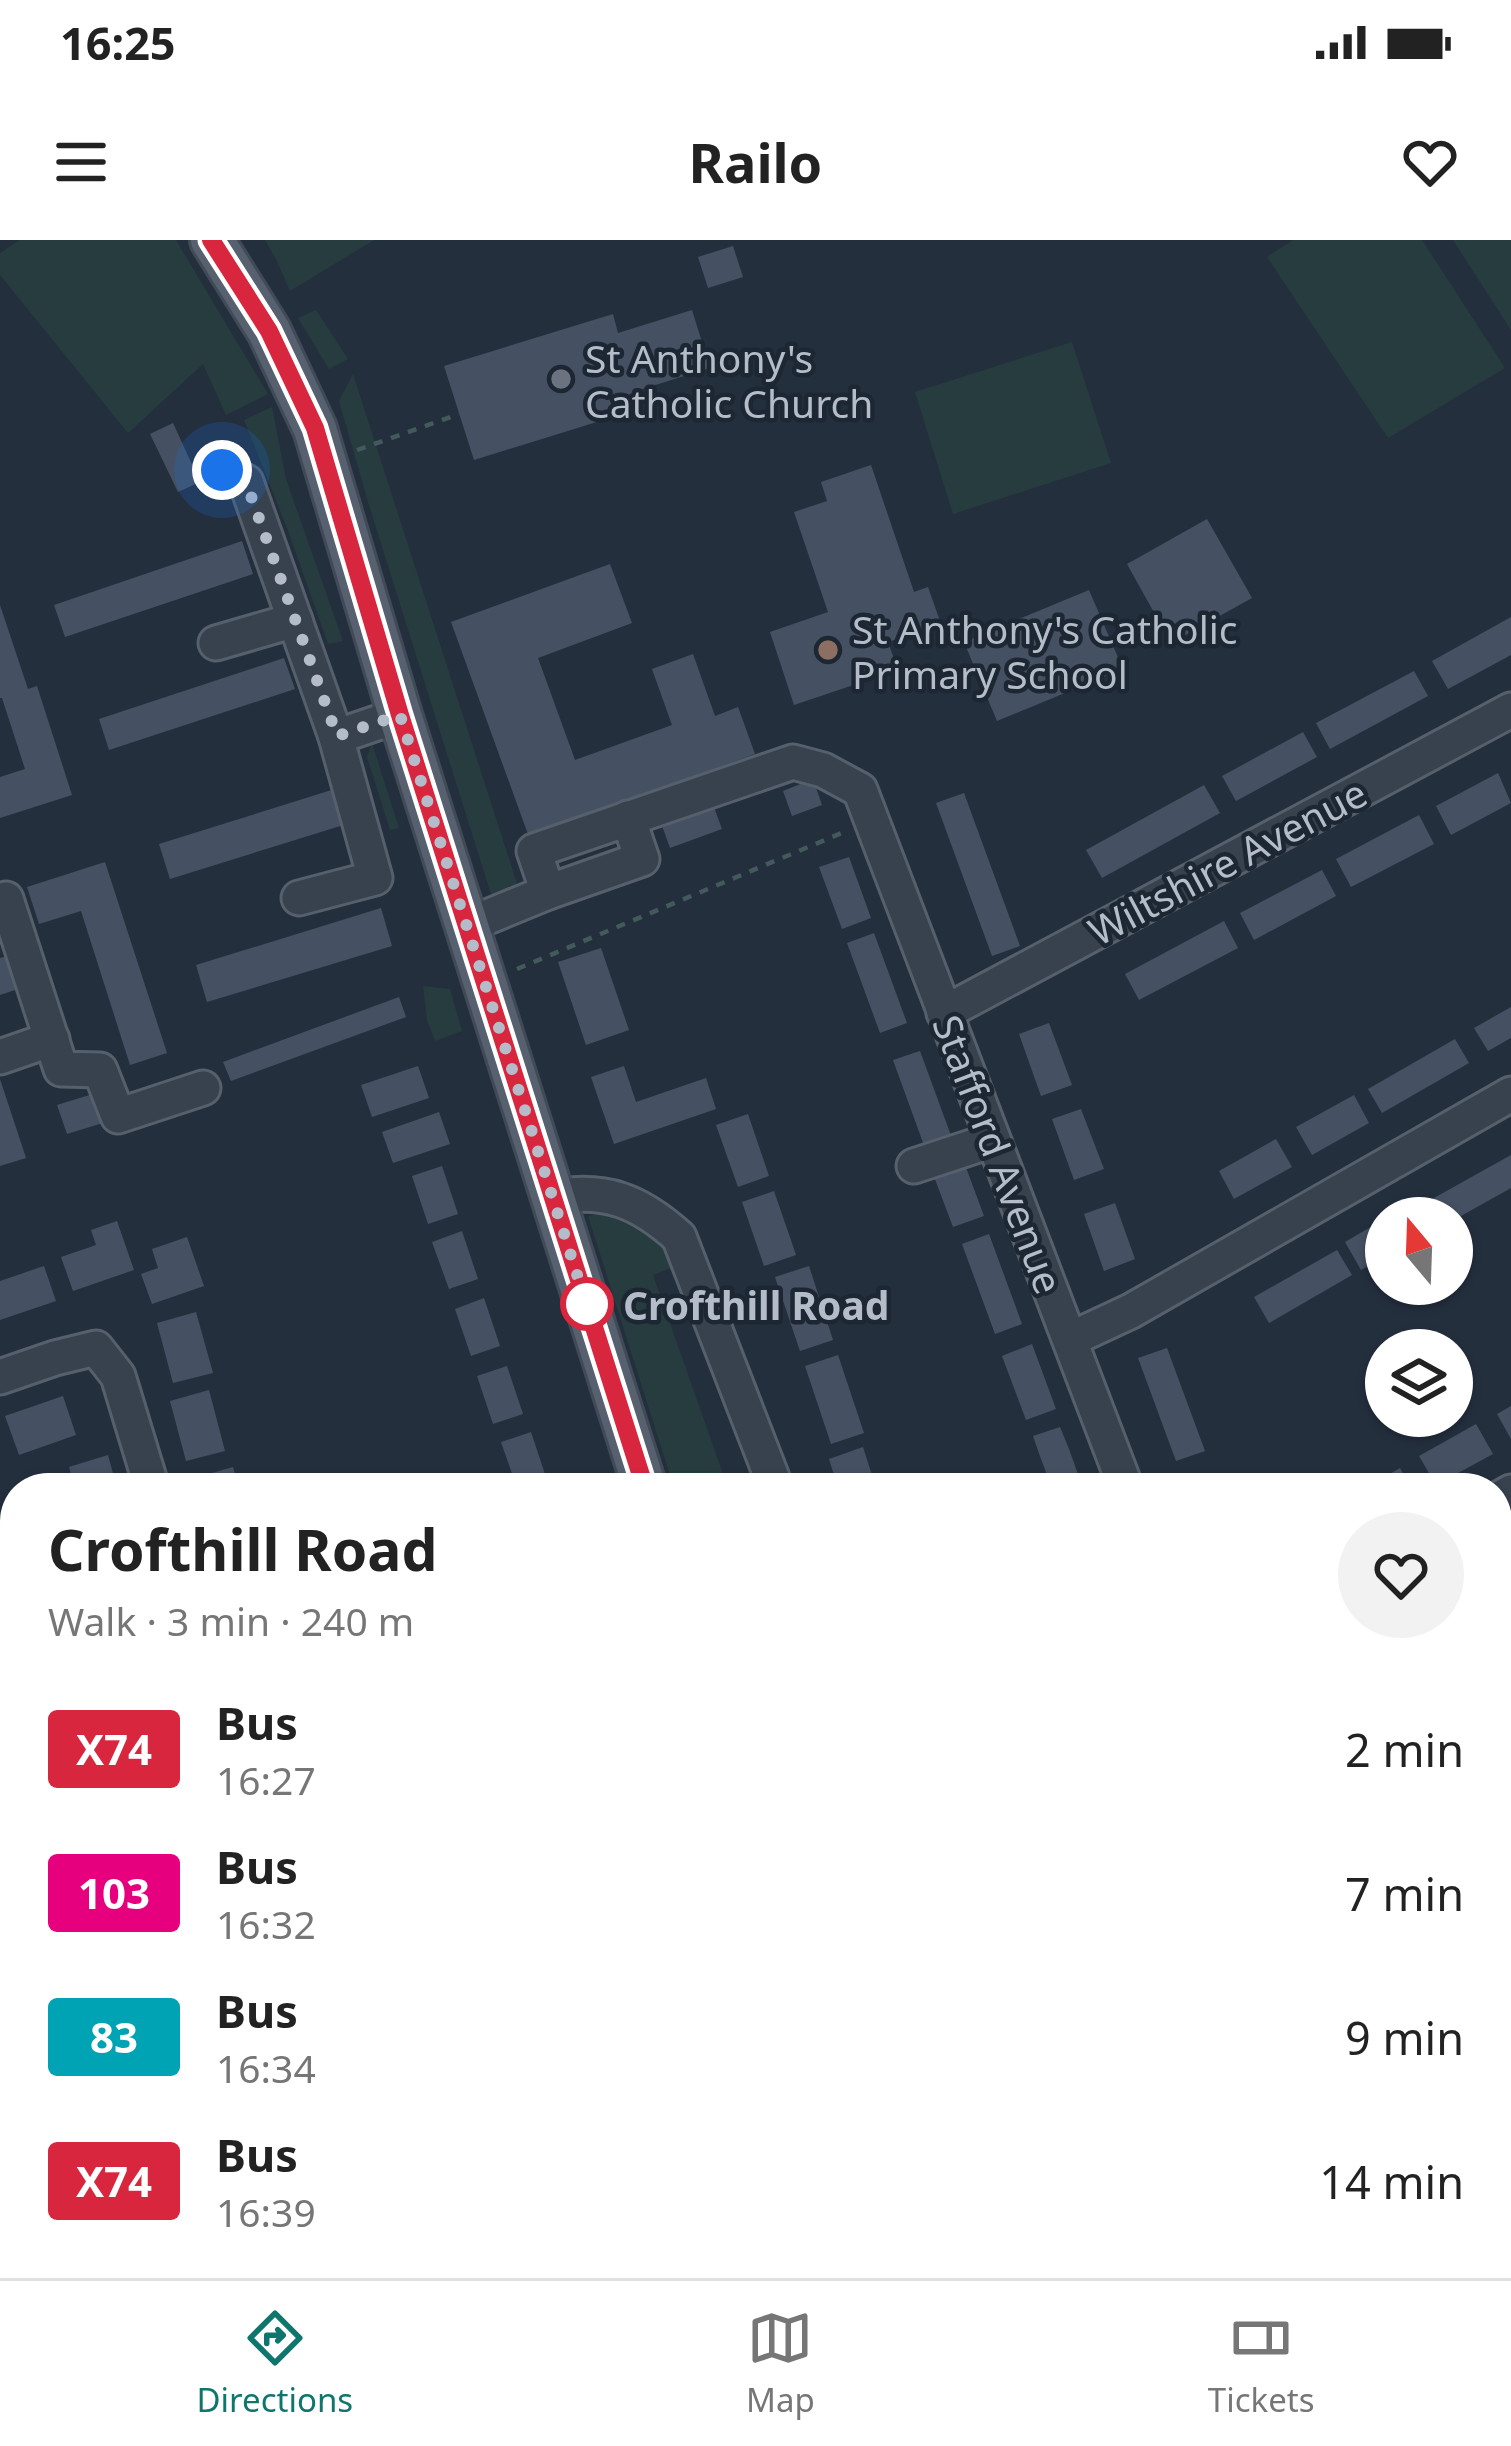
<!DOCTYPE html>
<meta charset="utf-8">
<style>
:root{--surface:#fff;--page:#f2f2f2;--text:#222;--muted:#767676;--line:#e0e0e0;--accent:#0f766e}
body{margin:0;font-family:"Noto Sans",sans-serif;background:var(--page);color:var(--text);height:100vh;display:flex;flex-direction:column;font-size:45px;white-space:nowrap}
*{box-sizing:border-box;margin:0}
p{font-size:39px;color:var(--muted)}
.icon{flex:none;width:66px;height:66px;fill:none;stroke:currentColor;stroke-width:2;stroke-linecap:round;stroke-linejoin:round}
.map{position:relative;flex:1;overflow:hidden}
.sheet{position:absolute;left:0px;top:1233px;width:1512px;height:807px;display:flex;flex-direction:column;background:var(--surface);border-radius:48px 48px 0 0;box-shadow:0 3px 9px #0004}
.sheet>*{flex:none}
.badge{padding:0 24px;border-radius:9px;font-size:42px;line-height:78px}
.needle{width:78px;rotate:341deg}
.tools{position:absolute;left:1365px;top:957px;display:grid;gap:24px}
.tools a{display:grid;place-items:center;width:108px;height:108px;border-radius:50%;background:var(--surface);box-shadow:0 3px 9px #0004;font-size:60px}
.you{position:absolute;width:60px;height:60px;margin:-30px;border:9px solid #fff;border-radius:50%;background:#1a73e8;box-shadow:0 0 0 18px #1a73e833}
.map>.badge{position:absolute;translate:-50% -50%;box-shadow:0 0 0 6px #fff}
.round{display:grid;place-items:center;flex:none;width:126px;height:126px;border-radius:63px;background:var(--page)}
.overview{display:flex;align-items:center;justify-content:space-between;height:204px;padding:0 48px}
h1{font-size:57px;font-weight:700;line-height:90px}
ul{padding:0;list-style:none}
li{display:flex;align-items:center;gap:36px;height:144px;padding:0 48px}
li div{flex:1}
li b{display:block;font-size:45px}
li em{font-style:normal}
li .badge{min-width:132px;font-weight:700;text-align:center}
.status{display:flex;justify-content:space-between;align-items:center;height:84px;padding:0 60px;background:var(--surface);direction:ltr}
.status svg{height:33px;fill:currentColor}
header{display:flex;justify-content:space-between;align-items:center;height:156px;padding:0 48px;background:var(--surface);font-size:54px;font-weight:700}
.menu{display:flex;justify-content:space-around;align-items:center;height:168px;border-top:3px solid var(--line);background:var(--surface);font-size:33px;color:var(--muted)}
.menu a{display:grid;justify-items:center;gap:6px}
.menu .on{color:var(--accent)}
.map>svg:first-child{display:block}
.green{fill:#263c3f}
.building{fill:#455162}
.lines{fill:none;stroke-linecap:round;stroke-linejoin:round}
.minor-casing{stroke:#565f6c;stroke-width:39}
.major-casing{stroke:#414a57;stroke-width:48}
.path{stroke:#44595c;stroke-width:4.5;stroke-dasharray:9 9;stroke-linecap:butt}
.minor{stroke:#38414e;stroke-width:33}
.major{stroke:#56606e;stroke-width:42}
.line-casing{stroke:#fff;stroke-width:27}
.line{stroke:#d7263d;stroke-width:18}
.walk{stroke:#b4bcc9;stroke-width:12;stroke-dasharray:0 21.6}
.worship-dot{fill:#6b7280;stroke:#1d2633;stroke-width:4.5}
.education-dot{fill:#8d6e63;stroke:#1d2633;stroke-width:4.5}
.stop-dot{fill:#fff;stroke:#d7263d;stroke-width:6}
.labels{text-anchor:middle;dominant-baseline:central;stroke-width:9;stroke-linejoin:round;paint-order:stroke}
.poi-label{font-size:39px;fill:#b4bcc9;stroke:#1d2633;text-anchor:start}
.street-label{font-size:39px;fill:#b4bcc9;stroke:#1d2633}
.stop-label{font-size:39px;font-weight:bold;fill:#b4bcc9;stroke:#1d2633;text-anchor:start}
</style>
<div class="status"><b>16:25</b><svg viewBox="0 0 49 12"><path d="M0 12V9h3v3zM5 12V6h3v6zM10 12V3h3v9zM15 12V0h3v12zM26 1h20v11H26zM47 4h2v5h-2z"/></svg></div>
<header><svg class="icon" aria-label="menu" viewBox="0 0 24 24"><path d="M4 6h16M4 12h16M4 18h16"/></svg>Railo<svg class="icon" aria-label="heart" viewBox="0 0 24 24"><path d="M12 20l-8-8c-3-5 5-10 8-4 3-6 11-1 8 4z"/></svg></header>
<div class="map">
<svg width="1511" height="2038" viewBox="0 0 1511 2038">
<rect width="100%" height="100%" fill="#242f3e"/>
<g class="green">
<polygon points="20,0 176,0 268,154 226,175 203,124 128,193 0,35 0,13"/>
<polygon points="265,0 374,0 290,51 276,19"/>
<polygon points="1293,0 1422,0 1505,128 1388,198 1267,17"/>
<polygon points="1453,0 1511,0 1511,90"/>
<polygon points="316,70 348,119 329,129 298,78"/>
<polygon points="1072,102 1111,223 953,274 915,152"/>
<polygon points="353,134 522,659 495,667 368,262 339,161"/>
<polygon points="272,167 286,239 343,401 328,404 287,288 244,180"/>
<polygon points="372,503 399,588 390,590 367,517"/>
<polygon points="423,746 450,749 462,791 435,801 427,780"/>
<polygon points="610,972 656,991 679,1025 653,1035 728,1248 674,1248 588,976"/>
<polygon points="1497,1572 1511,1593 1511,1639 1497,1618"/>
<polygon points="1511,1713 1511,1776 1497,1787 1497,1723"/>
<polygon points="927,2025 1129,2025 1132,2036 926,2038"/>
</g>
<g class="building">
<polygon points="733,6 743,37 708,48 698,17"/>
<polygon points="692,70 710,128 636,151 642,168 474,220 444,126 613,74 618,93"/>
<polygon points="173,183 200,242 178,252 150,194"/>
<polygon points="871,225 914,352 928,347 941,384 888,402 898,430 794,465 770,392 828,372 794,272 827,261 821,242"/>
<polygon points="1207,279 1252,358 1171,403 1127,324"/>
<polygon points="242,301 253,334 65,397 54,365"/>
<polygon points="610,324 632,383 538,418 575,520 672,485 652,429 693,414 715,476 738,467 755,514 529,597 451,382"/>
<polygon points="1089,350 1123,429 997,481 964,402"/>
<polygon points="0,365 28,449 37,446 72,555 0,578 0,537 25,529 2,458 0,458"/>
<polygon points="1511,377 1511,415 1448,449 1432,421"/>
<polygon points="284,418 295,449 109,510 99,479"/>
<polygon points="1414,431 1428,456 1330,509 1316,483"/>
<polygon points="1303,492 1317,517 1236,561 1222,536"/>
<polygon points="1498,533 1511,563 1451,595 1436,566"/>
<polygon points="813,539 822,565 792,576 783,551"/>
<polygon points="1204,545 1220,573 1102,638 1086,610"/>
<polygon points="338,548 350,583 170,639 159,604"/>
<polygon points="964,553 1020,706 992,716 936,563"/>
<polygon points="712,562 722,589 670,608 660,580"/>
<polygon points="1419,575 1434,604 1351,647 1336,619"/>
<polygon points="849,617 871,678 842,689 819,627"/>
<polygon points="105,622 167,813 130,825 81,671 39,684 27,647"/>
<polygon points="1322,630 1336,656 1254,700 1240,673"/>
<polygon points="381,668 392,706 207,762 196,725"/>
<polygon points="1224,681 1238,708 1139,760 1125,734"/>
<polygon points="874,693 907,783 880,793 847,703"/>
<polygon points="601,708 629,790 586,805 558,722"/>
<polygon points="8,716 18,749 0,755 0,718"/>
<polygon points="399,757 406,777 231,841 223,822"/>
<polygon points="1511,767 1511,798 1488,811 1474,788"/>
<polygon points="1049,783 1072,845 1041,856 1019,794"/>
<polygon points="1455,799 1469,823 1382,873 1368,849"/>
<polygon points="920,811 953,901 926,911 893,820"/>
<polygon points="418,826 429,858 372,877 361,845"/>
<polygon points="624,826 636,862 706,838 716,869 614,904 591,837"/>
<polygon points="0,839 26,918 0,926"/>
<polygon points="96,853 106,882 67,894 57,865"/>
<polygon points="1354,855 1369,883 1312,915 1296,887"/>
<polygon points="1081,869 1104,929 1074,940 1052,879"/>
<polygon points="439,872 450,904 393,923 382,892"/>
<polygon points="748,874 769,936 738,947 716,885"/>
<polygon points="1276,899 1292,927 1234,959 1219,931"/>
<polygon points="961,914 984,976 953,987 930,926"/>
<polygon points="1511,915 1511,948 1452,981 1452,978 1434,978 1425,963"/>
<polygon points="442,926 458,974 428,984 412,936"/>
<polygon points="774,951 796,1015 764,1026 742,962"/>
<polygon points="1115,963 1135,1019 1104,1031 1084,974"/>
<polygon points="1386,978 1386,1015 1361,1030 1345,1002"/>
<polygon points="117,981 134,1030 73,1051 61,1017 96,1005 91,990"/>
<polygon points="462,991 478,1039 449,1049 432,1002"/>
<polygon points="989,994 1022,1084 995,1094 962,1004"/>
<polygon points="187,997 204,1046 152,1064 141,1034 158,1028 152,1009"/>
<polygon points="1337,1010 1352,1035 1269,1083 1254,1057"/>
<polygon points="44,1026 56,1061 0,1080 0,1041"/>
<polygon points="809,1026 833,1100 800,1111 775,1037"/>
<polygon points="484,1058 500,1106 471,1116 455,1069"/>
<polygon points="196,1072 213,1133 173,1143 157,1083"/>
<polygon points="1032,1104 1056,1169 1026,1180 1002,1116"/>
<polygon points="1167,1108 1205,1211 1176,1221 1138,1118"/>
<polygon points="838,1115 864,1193 831,1204 805,1126"/>
<polygon points="507,1126 523,1174 493,1184 477,1136"/>
<polygon points="209,1150 225,1211 186,1221 170,1161"/>
<polygon points="63,1156 76,1195 19,1215 5,1176"/>
<polygon points="1511,1166 1511,1199 1497,1174"/>
<polygon points="1476,1184 1493,1214 1436,1245 1419,1216"/>
<polygon points="1060,1187 1069,1209 1083,1248 1052,1248 1041,1219 1033,1196"/>
<polygon points="531,1192 547,1240 517,1248 501,1202"/>
<polygon points="863,1207 876,1248 838,1248 829,1219"/>
<polygon points="108,1215 117,1248 75,1248 69,1227"/>
<polygon points="233,1227 239,1248 196,1248 194,1238"/>
<polygon points="1400,1228 1411,1248 1364,1248 1386,1236"/>
<polygon points="1511,1310 1511,1349 1497,1357 1497,1318"/>
<polygon points="15,1655 15,1700 0,1710 0,1664"/>
<polygon points="1511,1798 1511,1844 1505,1848 1497,1836 1497,1808"/>
<polygon points="15,1837 15,1881 2,1890 0,1846"/>
<polygon points="1313,2025 1348,2025 1350,2038 1315,2038"/>
</g>
<g class="lines">
<g class="minor-casing">
<g id="minor">
<polyline points="222,230 246,242 336,497 375,638 299,658"/>
<polyline points="216,403 295,380"/>
<polyline points="336,497 400,475"/>
<polyline points="548,652 534,611 793,522 823,530 860,550 1126,1248"/>
<polyline points="0,661 6,659 61,829 100,830 118,876 203,848"/>
<polyline points="468,685 548,652 642,619 628,578"/>
<polyline points="944,773 1511,470"/>
<polyline points="0,817 52,799"/>
<polyline points="914,926 993,900"/>
<path d="M553,957C606,948 639,961 679,997L776,1248"/>
<polyline points="1071,1099 1131,1071 1511,854"/>
<polyline points="0,1137 55,1118 96,1108 118,1136 152,1248"/>
<polyline points="1497,1260 1511,1252"/>
<polyline points="1497,1695 1511,1685"/>
<polyline points="0,1760 15,1751"/>
<polyline points="41,2025 43,2038"/>
<polyline points="666,2038 686,2025"/>
</g>
</g>
<g class="major-casing">
<g id="major">
<polyline points="212,0 269,91 315,189 400,475 645,1248"/>
<polyline points="907,2038 908,2025"/>
<polyline points="1154,2038 1154,2025"/>
</g>
</g>
<g class="path">
<polyline points="357,210 459,174"/>
<polyline points="517,729 844,592"/>
</g>
<use href="#minor" class="minor"/>
<use href="#major" class="major"/>
</g>
<g class="lines">
<g class="line-casing">
<polyline id="line" points="211,0 269,91 315,188 400,475 645,1248"/>
</g>
<use href="#line" class="line"/>
<polyline class="walk" points="222,230 246,242 337,496 400,475 592,1082 587,1064"/>
</g>
<circle class="worship-dot" cx="561" cy="139" r="12"/>
<circle class="education-dot" cx="828" cy="410" r="12"/>
<circle class="stop-dot" cx="587" cy="1064" r="24"/>
<g class="labels">
<g class="poi-label">
<text x="585" y="117">St Anthony's<tspan x="585" dy="45">Catholic Church</tspan></text>
<text x="852" y="388">St Anthony's Catholic<tspan x="852" dy="45">Primary School</tspan></text>
</g>
<g class="street-label">
<text transform="translate(1227 621) rotate(-28)">Wiltshire Avenue</text>
<text transform="translate(999 914) rotate(69)">Stafford Avenue</text>
</g>
<g class="stop-label">
<text x="623" y="1064">Crofthill Road</text>
</g>
</g>
</svg>
<div class="tools">
<a><svg class="needle" viewBox="-14 -14 28 28"><path d="M0-13l5 13h-10z" fill="#e53935"/><path d="M0 13l5-13h-10z" fill="#767676"/></svg></a>
<a><svg class="icon" aria-label="layers" viewBox="0 0 24 24"><path d="M12 4l9 5-9 5-9-5zM3 14l9 5 9-5"/></svg></a>
</div>
<div class="you" style="left:222px;top:230px"></div>
<section class="sheet">
<div class="overview"><div><h1>Crofthill Road</h1><p>Walk · 3 min · 240 m</p></div><a class="round"><svg class="icon" aria-label="heart" viewBox="0 0 24 24"><path d="M12 20l-8-8c-3-5 5-10 8-4 3-6 11-1 8 4z"/></svg></a></div>
<ul>
<li><span class="badge" style="background:#d7263d;color:#fff">X74</span><div><b>Bus</b><p>16:27</p></div><em>2 min</em></li>
<li><span class="badge" style="background:#e6007e;color:#fff">103</span><div><b>Bus</b><p>16:32</p></div><em>7 min</em></li>
<li><span class="badge" style="background:#00a3b4;color:#fff">83</span><div><b>Bus</b><p>16:34</p></div><em>9 min</em></li>
<li><span class="badge" style="background:#d7263d;color:#fff">X74</span><div><b>Bus</b><p>16:39</p></div><em>14 min</em></li>
</ul>
</section>
</div>
<nav class="menu">
<a class="on"><svg class="icon" aria-label="directions" viewBox="0 0 24 24"><path d="M12 3l9 9-9 9-9-9zM9 14v-3h6M13 9l2 2-2 2"/></svg>Directions</a>
<a><svg class="icon" aria-label="map" viewBox="0 0 24 24"><path d="M3 6l6-2 6 2 6-2v14l-6 2-6-2-6 2zM9 4v14M15 6v14"/></svg>Map</a>
<a><svg class="icon" aria-label="tickets" viewBox="0 0 24 24"><path d="M3 7h18v10H3zM15 7v10"/></svg>Tickets</a>
</nav>
